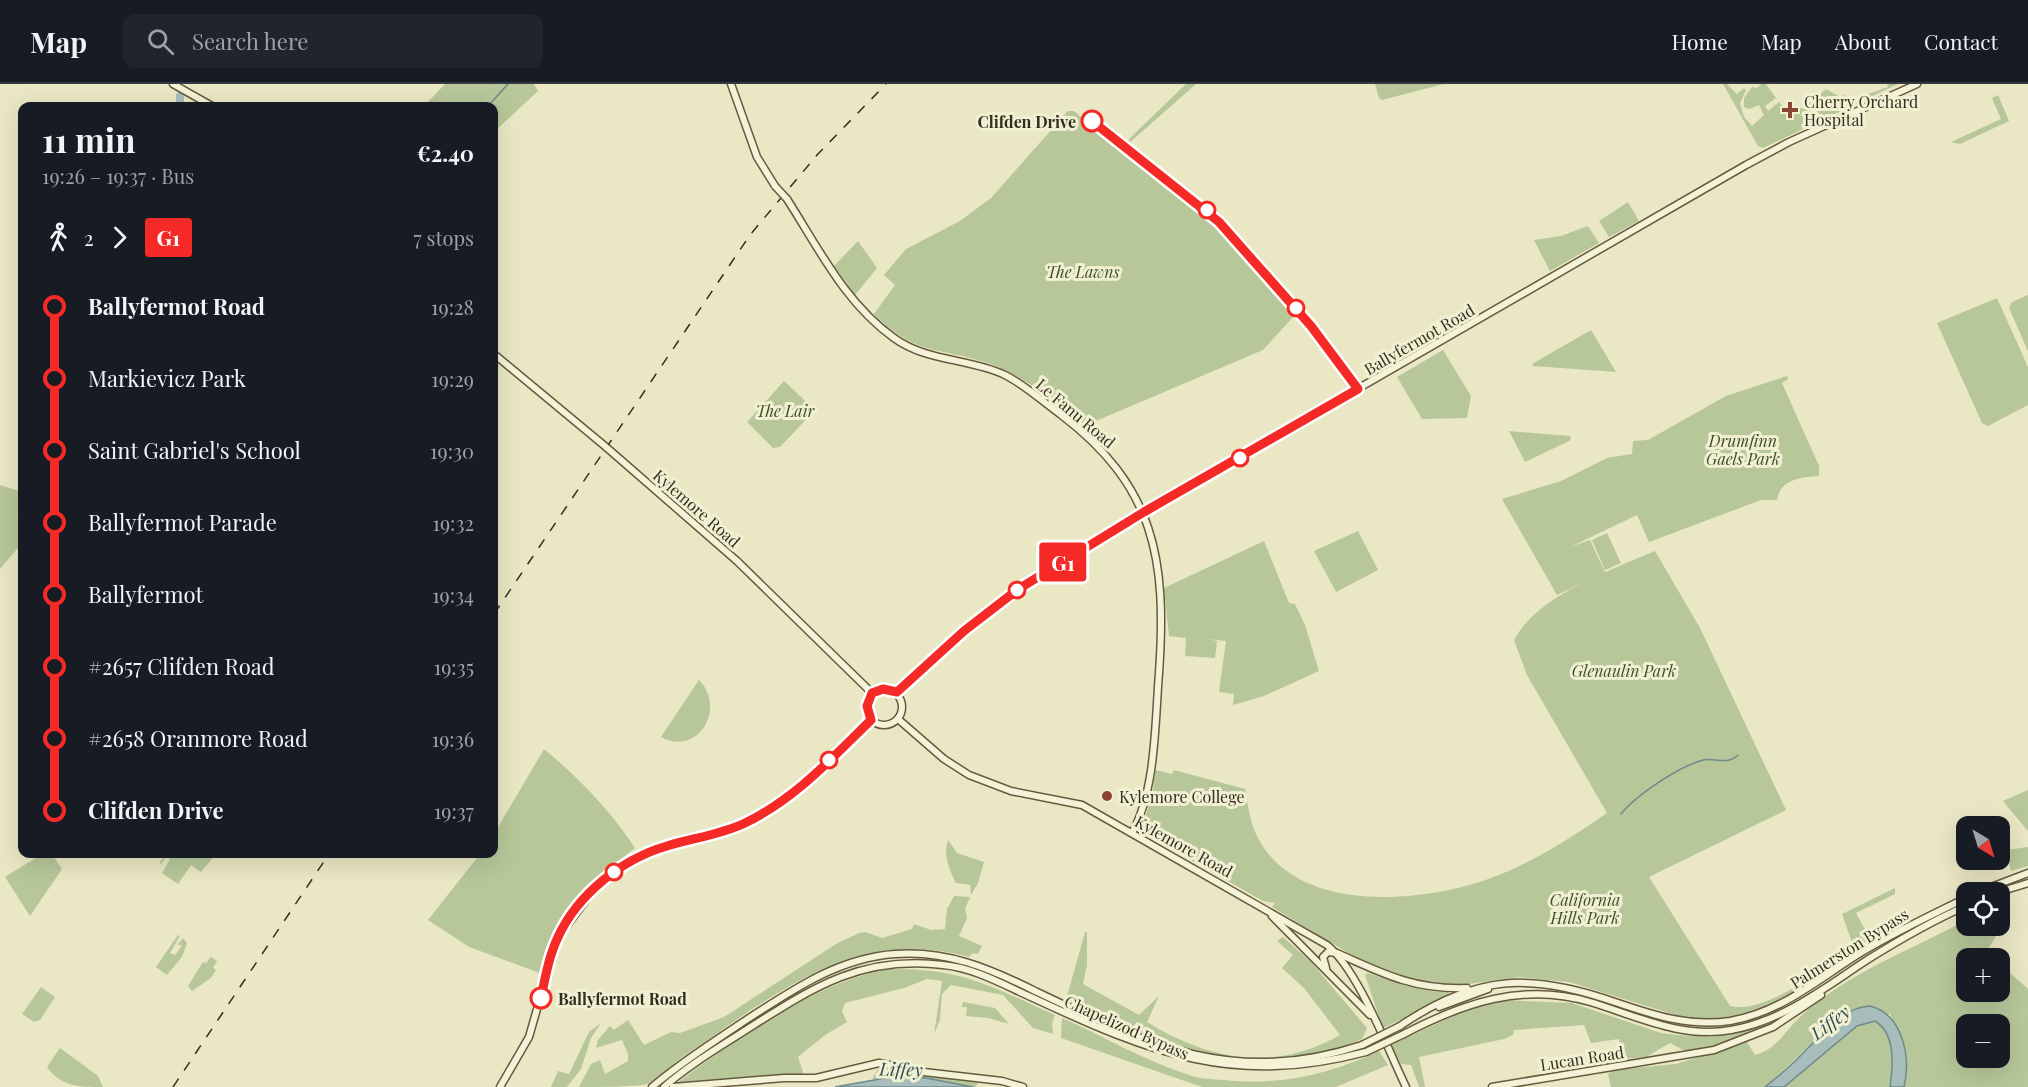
<!DOCTYPE html>
<meta charset="utf-8">
<style>
:root{--surface:#171b24;--page:#20242c;--text:#f1f3f6;--muted:#9ea1a6;--line:#363941}
body{margin:0;font-family:"Playfair Display",serif;background:var(--page);color:var(--text);height:100vh;display:flex;flex-direction:column;font-size:22px;white-space:nowrap}
*{box-sizing:border-box;margin:0}
p{font-size:20px;color:var(--muted)}
.icon{flex:none;width:33px;height:33px;fill:none;stroke:currentColor;stroke-width:2;stroke-linecap:round;stroke-linejoin:round}
.map{position:relative;flex:1;overflow:hidden}
.details{position:absolute;left:18px;top:18px;width:480px;height:756px;display:flex;flex-direction:column;background:var(--surface);border-radius:12px;box-shadow:0 6px 24px #0002}
.details>*{flex:none}
.badge{padding:0 12px;border-radius:4px;font-size:21px;line-height:39px}
.needle{width:39px;rotate:142deg}
.tools{position:absolute;left:1956px;top:732px;display:grid;gap:12px}
.tools a{display:grid;place-items:center;width:54px;height:54px;border-radius:12px;background:var(--surface);box-shadow:0 6px 24px #0002;font-size:30px}
.map>.badge{position:absolute;translate:-50% -50%;box-shadow:0 0 0 3px #fff}
.legs{display:flex;align-items:center;gap:9px;height:66px;padding:0 24px;font-size:20px}
.legs p{margin-inline-start:auto}
.head{display:flex;align-items:center;justify-content:space-between;height:102px;padding:0 24px}
h1{font-size:33px;font-weight:700;line-height:45px}
ul{padding:0 24px;list-style:none}
li{display:flex;align-items:center;gap:21px;height:72px;font-size:22px}
li i{display:grid;place-items:center;width:9px;height:100%;margin:0 8px;background:currentColor}
li i::after{content:'';width:15px;height:15px;margin:-8px;border:4px solid;border-radius:50%;background:var(--surface)}
li p{margin-inline-start:auto}
li:first-child i{background:linear-gradient(#0000 50%,currentColor 0)}
li:last-child i{background:linear-gradient(currentColor 50%,#0000 0)}
header{display:flex;align-items:center;gap:36px;box-sizing:border-box;height:84px;padding:0 30px;background:var(--surface);border-bottom:2px solid var(--line)}
header strong{font-size:28px}
nav{display:flex;gap:33px;margin-inline-start:auto;font-size:21px}
.search{width:420px;height:54px;background:var(--page);display:flex;align-items:center;gap:15px;box-sizing:border-box;padding:0 21px;border-radius:12px;color:var(--muted);font-size:22px}
.map>svg:first-child{display:block}
.green{fill:#b7c799;fill-rule:evenodd}
.water{fill:#a6bdbc;stroke:#6d8b8a;stroke-width:1.5}
.lines{fill:none;stroke-linecap:round;stroke-linejoin:round}
.stream{stroke:#6d8b8a;stroke-width:1.5}
.river{stroke:#a6bdbc;stroke-width:8}
.secondary-casing{stroke:#655a3f;stroke-width:9}
.secondary{stroke:#f5f3d7;stroke-width:6}
.rail{stroke:#342e1f;stroke-width:1.5;stroke-dasharray:10 10;stroke-linecap:butt}
.secondary-bridge-casing{stroke:#655a3f;stroke-width:9;stroke-linecap:butt}
.secondary-bridge{stroke:#f5f3d7;stroke-width:6}
.line-1-casing{stroke:#fff;stroke-width:14}
.line-1{stroke:#f52a26;stroke-width:9}
.poi-dot{fill:#8c4532;stroke:#f2f0d3;stroke-width:2}
.stop-1-dot{fill:#fff;stroke:#f52a26;stroke-width:3}
.labels{text-anchor:middle;dominant-baseline:central;stroke-width:6;stroke-linejoin:round;paint-order:stroke}
.poi-label{font-size:16px;fill:#342e1f;stroke:#f2f0d3;text-anchor:start}
.stop-label{font-size:16px;font-weight:bold;fill:#342e1f;stroke:#f2f0d3;text-anchor:end}
.park-label{font-size:16px;font-style:italic;fill:#3c4f27;stroke:#f2f0d3}
.street-label{font-size:16px;fill:#342e1f;stroke:#f2f0d3}
.water-label{font-size:18px;font-style:italic;fill:#2f4d53;stroke:#f2f0d3}
</style>
<header>
<strong>Map</strong>
<div class="search"><svg class="icon" aria-label="search" viewBox="0 0 24 24"><circle cx="10" cy="10" r="6"/><path d="M15 15l6 6"/></svg>Search here</div>
<nav><a>Home</a><a>Map</a><a>About</a><a>Contact</a></nav>
</header>
<div class="map">
<svg width="2028" height="1003" viewBox="0 0 2028 1003">
<rect width="100%" height="100%" fill="#eae7c4"/>
<g class="green">
<polygon points="445,0 534,0 538,7 494,48 494,22 424,22"/>
<polygon points="1186,0 1196,0 1128,60 1130,54"/>
<polygon points="1375,0 1444,0 1382,16 1379,14"/>
<polygon points="1723,0 1727,0 1737,10 1744,4 1746,6 1740,19 1744,33 1752,42 1764,31 1759,21 1749,25 1744,23 1744,14 1752,3 1757,4 1761,0 1766,0 1776,14 1765,22 1768,27 1779,18 1788,29 1797,22 1803,25 1826,5 1840,13 1845,11 1849,17 1888,3 1887,0 1898,0 1763,64 1758,62"/>
<polygon points="1998,11 2009,37 1960,60 1951,58 2001,35 1992,14"/>
<path d="M1068,27H1074C1149,94 1237,146 1295,231L1263,266L1084,342C1058,320 1026,293 993,281C941,262 917,274 874,230L895,201L884,191L906,165L960,137L991,114Z"/>
<polygon points="1628,118 1639,137 1609,153 1599,137"/>
<polygon points="1588,142 1599,159 1550,187 1534,156 1561,152"/>
<polygon points="858,157 877,184 855,211 834,182"/>
<polygon points="2028,211 2028,267 2009,224 2012,218"/>
<polygon points="1997,214 2028,283 2028,321 1988,342 1982,339 1937,239"/>
<polygon points="1591,246 1616,288 1533,282 1532,280"/>
<polygon points="1443,266 1471,312 1467,334 1422,335 1397,293"/>
<path d="M1787,292L1788,295L1782,299L1819,382V392C1802,393 1780,395 1777,416H1761L1649,458L1637,431L1570,463L1590,456L1605,488L1557,511L1502,415L1561,397L1607,374L1632,370L1633,357L1648,356L1726,312Z"/>
<polygon points="784,297 815,326 780,363 773,364 747,338"/>
<polygon points="1509,347 1570,352 1571,356 1525,378"/>
<polygon points="0,401 22,408 22,427 17,434 22,439 22,459 0,485"/>
<polygon points="1358,447 1378,486 1336,508 1314,467"/>
<polygon points="1607,449 1621,479 1605,486 1592,456"/>
<polygon points="1264,457 1289,519 1295,520 1305,541 1319,587 1264,612 1233,621 1234,610 1219,608 1226,557 1209,555 1217,557 1215,574 1185,572 1186,554 1169,552 1164,504"/>
<path d="M1655,467L1700,544L1786,726L1649,793L1730,922C1764,931 1827,883 1854,864L1842,830L1895,804V810L1856,829L1870,855L1877,853L1875,858L1778,921L1741,933L1692,936L1569,898L1519,893L1454,902L1414,898L1365,879L1272,823L1275,819L1263,817L1141,748L1153,706L1155,686L1172,690L1174,686L1245,705C1248,722 1250,739 1258,754C1298,831 1423,819 1491,794C1532,779 1571,754 1607,729L1527,591L1514,556C1538,511 1609,487 1655,467Z"/>
<path d="M699,596C727,625 697,673 661,653Z"/>
<path d="M544,665C579,694 610,726 635,764C590,798 554,831 540,889L469,863L428,836L480,770H494V750Z"/>
<polygon points="2028,706 2028,747 2003,717"/>
<path d="M948,756L957,769L984,778L978,799L971,811L970,801L956,799C949,785 943,771 948,756Z"/>
<polygon points="2028,763 2028,782 2011,787 2006,766"/>
<polygon points="42,770 52,770 62,785 30,832 5,793"/>
<polygon points="169,770 216,770 201,788 191,781 178,800 162,789 170,775 166,773 161,780 159,778"/>
<path d="M954,812L970,813L965,825L967,834L959,852L982,862L978,870L973,869L969,873C856,842 775,910 687,970C674,978 661,993 647,1000C636,1003 593,1003 579,1003L591,980L600,976L605,990L628,977V970L622,956L596,964L598,956L610,942L614,946L628,936L644,961L671,948L680,949L724,933L836,860L859,849L865,848L882,854L912,845L914,840L931,846L945,845L947,825Z"/>
<path d="M1966,836V842L2001,844L1988,865L1993,874H1966V908H2000V880L2028,905V1003H1904C1910,975 1901,956 1890,930L1840,933L1765,1003H1611L1608,990L1613,986L1676,980L1747,958L1755,971C1778,964 1784,948 1800,933C1848,888 1910,867 1966,836ZM1966,940H2000V974H1966Z"/>
<path d="M1085,848H1087V881L1083,900L1139,931L1159,912L1147,938C1209,976 1274,989 1340,951L1304,904L1282,884L1293,871L1277,857L1283,853L1311,878L1367,944L1362,955L1319,972L1252,980L1151,958L1066,916Z"/>
<polygon points="178,851 180,852 170,869 175,871 182,862 178,860 183,854 187,859 182,873 167,891 156,883"/>
<polygon points="211,873 217,877 213,884 216,886 211,894 192,907 188,902 203,878 206,879"/>
<path d="M888,885C964,884 989,902 1055,931L1052,939L1053,950L1033,944L1003,911L951,901L942,910L940,936L934,950L942,897L927,895L904,904L845,919L842,927L847,938L825,951L798,973L804,991L677,999C739,953 812,900 888,885Z"/>
<polygon points="1368,889 1404,901 1448,908 1451,912 1383,944 1365,891"/>
<polygon points="41,903 55,913 40,936 34,938 22,930"/>
<polygon points="1503,916 1572,919 1661,949 1677,951 1712,953 1768,941 1705,965 1687,968 1670,959 1646,973 1622,975 1619,955 1591,959 1584,941 1514,946 1513,951 1504,955 1419,973 1425,1003 1419,1003 1411,981 1401,980 1391,961 1466,926"/>
<polygon points="963,918 995,924 1009,940 988,934 966,932 967,923 962,923"/>
<path d="M1062,934C1105,953 1147,978 1192,992C1202,995 1213,995 1224,996C1280,1002 1328,991 1379,967L1388,981L1336,1003H1202L1061,954Z"/>
<path d="M1875,936C1896,950 1892,980 1890,1003H1784L1857,942Z"/>
<polygon points="601,939 591,954 581,985 567,1003 551,1003 558,987 569,990 589,948"/>
<path d="M60,964L98,992L103,1003C79,1003 61,1003 47,983Z"/>
<polygon points="880,982 921,991 978,998 976,1003 973,1003 926,994 872,995"/>
</g>
<g class="water">
<path d="M1870,922C1903,930 1911,974 1904,1003H1890C1893,981 1896,950 1875,937L1857,942L1784,1003H1765C1780,991 1794,979 1807,965C1827,946 1841,924 1870,922Z"/>
<polygon points="891,993 926,994 973,1003 835,1003"/>
</g>
<g class="lines">
<g class="stream">
<polyline points="488,22 508,0"/>
<path d="M1621,730C1636,711 1680,682 1703,676C1714,673 1727,682 1738,671"/>
</g>
<polyline class="river" points="180,22 180,12"/>
<g class="secondary-casing">
<g id="secondary">
<polyline points="173,0 212,22"/>
<polyline points="731,0 757,73 775,102"/>
<path d="M787,115C819,165 845,219 894,254C927,278 969,274 1005,291C1025,301 1042,317 1060,330C1155,402 1167,475 1159,589C1155,638 1156,706 1132,749"/>
<polyline points="494,270 600,358"/>
<polyline points="606,363 737,477 872,609"/>
<circle cx="884" cy="623" r="18"/>
<polyline points="897,608 964,547 1017,506 1144,428 1746,81 1789,58 1917,0"/>
<path d="M898,635L944,675L969,691L1011,707L1082,721L1327,861C1359,887 1387,964 1406,1003"/>
<polyline points="1978,808 2028,789"/>
<polyline points="1999,808 2028,799"/>
<polyline points="1272,832 1370,931"/>
<path d="M1326,884L1323,873L1328,868L1337,869C1383,890 1415,906 1467,904"/>
<polyline points="1439,923 1488,905"/>
<path d="M1400,942C1475,891 1530,888 1615,918C1653,931 1689,943 1730,937C1782,928 1818,895 1862,868C1895,848 1931,831 1966,814"/>
<path d="M1404,950C1463,919 1523,898 1590,918C1637,932 1681,955 1731,946C1783,937 1824,904 1867,876C1899,856 1932,837 1966,822"/>
<polyline points="500,1003 529,953 557,855 594,805 614,787 645,769 732,745 767,727 807,697 871,636"/>
<path d="M652,1003C680,979 710,960 740,940C788,909 836,874 895,870C946,866 989,884 1033,906C1148,961 1233,1003 1362,961"/>
<path d="M664,1003C689,981 718,964 746,946C812,904 861,871 943,881C975,884 1004,901 1033,914C1151,969 1234,1003 1366,968"/>
<polyline points="673,1003 784,994 816,994 879,979 924,988 1002,997 1023,1003"/>
<polyline points="1492,1003 1714,966 1773,943 1821,911"/>
</g>
</g>
<use href="#secondary" class="secondary"/>
<g class="rail">
<polyline points="494,530 750,151 817,71 886,0"/>
<polyline points="173,1003 329,770"/>
</g>
<g class="secondary-bridge-casing">
<g id="secondary-bridge">
<polyline points="775,102 787,115"/>
<polyline points="600,358 606,363"/>
<polyline points="1362,961 1400,942"/>
<polyline points="1366,968 1404,950"/>
</g>
</g>
<use href="#secondary-bridge" class="secondary-bridge"/>
</g>
<g class="lines">
<g class="line-1-casing">
<path id="line-1" d="M541,914C545,894 549,872 558,853C578,810 622,775 667,762C693,754 720,751 745,739C795,715 832,674 871,636L867,622L872,609L883,605L897,608L964,547L1017,506L1144,428L1358,305L1311,242L1219,138L1092,37"/>
</g>
<use href="#line-1" class="line-1"/>
</g>
<g class="poi-dot">
<path d="M1787 17h6v6h6v6h-6v6h-6v-6h-6v-6h6z"/>
<circle cx="1107" cy="712" r="6"/>
</g>
<g class="stop-1-dot">
<circle cx="1092" cy="37" r="10"/>
<circle cx="1207" cy="126" r="8"/>
<circle cx="1296" cy="224" r="8"/>
<circle cx="1240" cy="374" r="8"/>
<circle cx="1017" cy="506" r="8"/>
<circle cx="829" cy="676" r="8"/>
<circle cx="614" cy="788" r="8"/>
<circle cx="541" cy="914" r="10"/>
</g>
<g class="labels">
<g class="poi-label">
<text x="1804" y="17">Cherry Orchard<tspan x="1804" dy="18">Hospital</tspan></text>
<text x="1119" y="712">Kylemore College</text>
</g>
<g class="stop-label">
<text x="1076" y="37">Clifden Drive</text>
<text x="558" y="914" text-anchor="start">Ballyfermot Road</text>
</g>
<g class="park-label">
<text x="1083" y="187">The Lawns</text>
<text x="785" y="326">The Lair</text>
<text x="1743" y="356">Drumfinn<tspan x="1743" dy="18">Gaels Park</tspan></text>
<text x="1624" y="586">Glenaulin Park</text>
<text x="1585" y="815">California<tspan x="1585" dy="18">Hills Park</tspan></text>
</g>
<g class="street-label">
<text transform="translate(1419 255) rotate(-30)">Ballyfermot Road</text>
<text transform="translate(1076 329) rotate(40)">Le Fanu Road</text>
<text transform="translate(697 424) rotate(41)">Kylemore Road</text>
<text transform="translate(1184 762) rotate(29)">Kylemore Road</text>
<text transform="translate(1849 864) rotate(-32)">Palmerston Bypass</text>
<text transform="translate(1127 943) rotate(24)">Chapelizod Bypass</text>
<text transform="translate(1582 974) rotate(-9)">Lucan Road</text>
</g>
<g class="water-label">
<text transform="translate(1830 938) rotate(-37)">Liffey</text>
<text transform="translate(901 985) rotate(1)">Liffey</text>
</g>
</g>
</svg>
<div class="tools">
<a><svg class="needle" viewBox="-14 -14 28 28"><path d="M0-13l5 13h-10z" fill="#e53935"/><path d="M0 13l5-13h-10z" fill="#9ea1a6"/></svg></a>
<a><svg class="icon" aria-label="locate" viewBox="0 0 24 24"><circle cx="12" cy="12" r="6"/><path d="M12 2v4M12 18v4M2 12h4M18 12h4"/></svg></a>
<a>+</a>
<a>−</a>
</div>
<b class="badge" style="left:1063px;top:478px;background:#f52a26;color:#fff">G1</b>
<section class="details">
<div class="head"><div><h1>11 min</h1><p>19:26 – 19:37 · Bus</p></div><b>€2.40</b></div>
<div class="legs"><svg class="icon" aria-label="walk" viewBox="0 0 24 24"><circle cx="13" cy="4" r="2"/><path d="M13 8l-2 6 4 7M11 14l-3 7M7 12l3-4h3l4 4"/></svg>2<svg class="icon" aria-label="forward" viewBox="0 0 24 24"><path d="M9 5l7 7-7 7"/></svg><b class="badge" style="background:#f52a26;color:#fff">G1</b><p>7 stops</p></div>
<ul>
<li><i style="color:#f52a26"></i><b>Ballyfermot Road</b><p>19:28</p></li>
<li><i style="color:#f52a26"></i><span>Markievicz Park</span><p>19:29</p></li>
<li><i style="color:#f52a26"></i><span>Saint Gabriel's School</span><p>19:30</p></li>
<li><i style="color:#f52a26"></i><span>Ballyfermot Parade</span><p>19:32</p></li>
<li><i style="color:#f52a26"></i><span>Ballyfermot</span><p>19:34</p></li>
<li><i style="color:#f52a26"></i><span>#2657 Clifden Road</span><p>19:35</p></li>
<li><i style="color:#f52a26"></i><span>#2658 Oranmore Road</span><p>19:36</p></li>
<li><i style="color:#f52a26"></i><b>Clifden Drive</b><p>19:37</p></li>
</ul>
</section>
</div>
